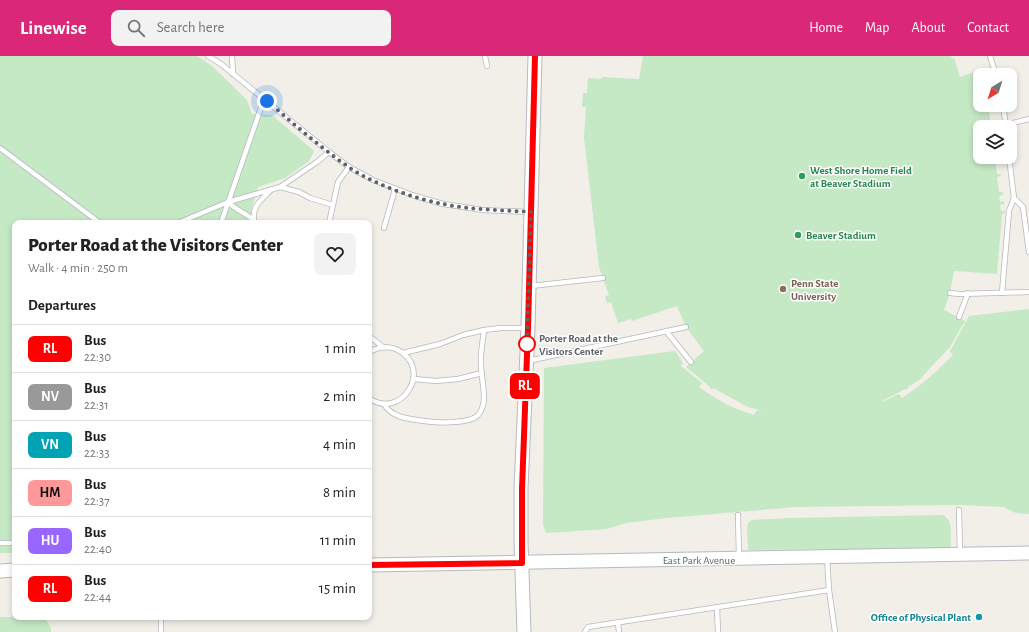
<!DOCTYPE html>
<meta charset="utf-8">
<style>
:root{--surface:#fff;--page:#f2f2f2;--text:#222;--muted:#767676;--line:#e0e0e0;--accent:#db2777}
body{margin:0;font-family:"Alegreya Sans",sans-serif;background:var(--page);color:var(--text);height:100vh;display:flex;flex-direction:column;font-size:15px;white-space:nowrap}
*{box-sizing:border-box;margin:0}
p{font-size:13px;color:var(--muted)}
.icon{flex:none;width:22px;height:22px;fill:none;stroke:currentColor;stroke-width:2;stroke-linecap:round;stroke-linejoin:round}
.map{position:relative;flex:1;overflow:hidden}
.details{position:absolute;left:12px;top:164px;width:360px;height:400px;display:flex;flex-direction:column;background:var(--surface);border-radius:8px;box-shadow:0 2px 6px #0003}
.details>*{flex:none}
.badge{padding:0 8px;border-radius:6px;font-size:14px;line-height:26px}
.needle{width:26px;rotate:218deg}
.fabs{position:absolute;left:973px;top:12px;display:grid;gap:8px}
.fabs a{display:grid;place-items:center;width:44px;height:44px;border-radius:8px;background:var(--surface);box-shadow:0 2px 6px #0003;font-size:20px}
.you{position:absolute;width:20px;height:20px;margin:-10px;border:3px solid #fff;border-radius:50%;background:#1a73e8;box-shadow:0 0 0 6px #1a73e833}
.map>.badge{position:absolute;translate:-50% -50%;box-shadow:0 0 0 2px #fff}
h2{padding:0 16px;font-size:15px;line-height:36px}
.round{display:grid;place-items:center;flex:none;width:42px;height:42px;border-radius:8px;background:var(--page)}
.head{display:flex;align-items:center;justify-content:space-between;height:68px;padding:0 16px}
h1{font-size:19px;font-weight:800;line-height:30px}
ul{padding:0;list-style:none}
li{display:flex;align-items:center;gap:12px;height:48px;padding:0 16px;border-top:1px solid var(--line)}
li div{flex:1}
li b{display:block;font-size:15px}
li em{font-style:normal}
li .badge{min-width:44px;font-weight:700;text-align:center}
header{display:flex;align-items:center;gap:24px;box-sizing:border-box;height:56px;padding:0 20px;background:var(--accent);color:#fff}
header strong{font-size:19px}
nav{display:flex;gap:22px;margin-inline-start:auto;font-size:14px}
.search{width:280px;height:36px;background:var(--page);display:flex;align-items:center;gap:10px;box-sizing:border-box;padding:0 14px;border-radius:8px;color:var(--muted);font-size:15px}
.map>svg:first-child{display:block}
.green{fill:#c5e8c5}
.lines{fill:none;stroke-linecap:round;stroke-linejoin:round}
.lane-casing{stroke:#b5b8bc;stroke-width:6}
.secondary-casing{stroke:#b6babf;stroke-width:15}
.lane{stroke:#fff;stroke-width:4.5}
.secondary{stroke:#fff;stroke-width:13}
.line-casing{stroke:#fff;stroke-width:9}
.line{stroke:#f00;stroke-width:6}
.walk{stroke:#5f6368;stroke-width:4;stroke-dasharray:0 7.2}
.leisure-dot{fill:#2e9e5b;stroke:#fff;stroke-width:1.5}
.education-dot{fill:#8d6e63;stroke:#fff;stroke-width:1.5}
.stop-dot{fill:#fff;stroke:#f00;stroke-width:2}
.culture-dot{fill:#0f9aa8;stroke:#fff;stroke-width:1.5}
.labels{text-anchor:middle;dominant-baseline:central;stroke-width:3;stroke-linejoin:round;paint-order:stroke}
.leisure-label{font-size:11px;font-weight:bold;fill:#27864d;stroke:#fff;text-anchor:start}
.education-label{font-size:11px;font-weight:bold;fill:#785e54;stroke:#fff;text-anchor:start}
.stop-label{font-size:11px;font-weight:bold;fill:#5f6368;stroke:#fff;text-anchor:start}
.street-label{font-size:11px;fill:#5f6368;stroke:#fff}
.culture-label{font-size:11px;font-weight:bold;fill:#0d838f;stroke:#fff;text-anchor:end}
</style>
<header>
<strong>Linewise</strong>
<div class="search"><svg class="icon" aria-label="search" viewBox="0 0 24 24"><circle cx="10" cy="10" r="6"/><path d="M15 15l6 6"/></svg>Search here</div>
<nav><a>Home</a><a>Map</a><a>About</a><a>Contact</a></nav>
</header>
<div class="map">
<svg width="1029" height="576" viewBox="0 0 1029 576">
<rect width="100%" height="100%" fill="#f1efe8"/>
<g class="green">
<polygon points="0,0 197,0 212,10 247,44 252,58 272,59 314,95 309,105 285,122 258,131 251,155 253,167 15,167 15,497 0,497"/>
<path d="M643,0H951L952,3L954,2L960,21L980,14L981,19H980V49H988L989,53H993V56H989L991,71H980V101H999L995,102L997,118H1001V120L997,121L999,136H1003V139L999,140L1000,146L1004,145V148L1000,149L1001,155H1005V157L1002,158L997,218L954,215L950,237L944,254L965,265L964,268H963L949,293H948L921,322V323L908,331V332L906,334L905,333L882,345V346L899,338L902,342C923,328 936,316 953,299L950,295L969,260L1029,253V458L1016,457L1003,451L960,449L795,451L666,462L626,467L607,473L546,477L543,469L544,312L675,295L683,307L681,310L702,327L699,331C717,344 734,353 754,359L757,354L763,355L748,351L713,332L712,334L709,331V330L686,311L704,295L686,271L677,250L632,265L631,263L618,267L611,246L607,247L605,240L609,239L599,211L584,81L586,51H582L583,37H587L588,22L601,23L602,21L639,23Z"/>
<path d="M943,459C954,464 950,481 951,492L748,494L747,470L749,466L752,464L788,462Z"/>
<polygon points="0,561 22,561 46,564 51,572 51,576 0,576"/>
</g>
<g class="lines">
<g class="lane-casing">
<g id="lane">
<polyline points="208,0 221,8 329,96 349,111 373,124 412,139 443,148 483,154 530,156"/>
<polyline points="232,0 233,18"/>
<polyline points="485,0 487,10"/>
<polyline points="990,0 996,19"/>
<polyline points="1003,49 1006,71"/>
<polyline points="1005,69 1029,63"/>
<polyline points="0,92 100,167"/>
<polyline points="280,131 299,136 310,142 333,149"/>
<polyline points="1014,142 1023,151 1029,196"/>
<path d="M228,146C235,154 251,159 256,167"/>
<path d="M254,163C252,150 262,143 271,134"/>
<polyline points="178,167 228,146 280,131 317,106 329,96"/>
<polyline points="221,167 264,43"/>
<polyline points="329,167 338,126 349,111"/>
<polyline points="384,172 395,133"/>
<polyline points="531,230 603,222"/>
<polyline points="950,237 960,238 1029,236"/>
<polyline points="1002,237 1009,155 1014,142 1009,101"/>
<polyline points="959,261 968,237"/>
<polyline points="666,275 691,306"/>
<polyline points="369,280 383,291"/>
<path d="M369,296C379,291 388,289 398,294C434,313 401,365 369,342"/>
<polyline points="403,297 440,288 463,279 484,274 501,272 526,272"/>
<polyline points="528,305 686,271"/>
<polyline points="414,323 436,325 458,323 482,317"/>
<path d="M384,348C392,362 409,363 424,365C436,367 470,368 478,359C482,355 484,347 484,342C484,331 481,319 481,308C480,297 483,285 484,274"/>
<polyline points="959,454 960,498"/>
<polyline points="738,459 739,501"/>
<polyline points="0,487 15,487"/>
<polyline points="827,501 829,534 835,576"/>
<polyline points="717,551 718,576"/>
<polyline points="618,567 619,576"/>
<polyline points="161,576 161,561"/>
<polyline points="585,576 588,571 829,534"/>
</g>
</g>
<g class="secondary-casing">
<g id="secondary">
<polyline points="369,509 1029,497"/>
<polyline points="0,515 15,514"/>
<polyline points="524,576 521,485 521,433 528,272 535,0"/>
</g>
</g>
<use href="#lane" class="lane"/>
<use href="#secondary" class="secondary"/>
</g>
<g class="lines">
<g class="line-casing">
<polyline id="line" points="369,509 522,507 522,433 528,272 535,0"/>
</g>
<use href="#line" class="line"/>
<path class="walk" d="M267,45C294,68 321,92 350,112C376,129 413,142 443,148C472,154 502,154 531,156L527,288"/>
</g>
<g class="leisure-dot">
<circle cx="802" cy="120" r="4"/>
<circle cx="798" cy="179" r="4"/>
</g>
<circle class="education-dot" cx="783" cy="233" r="4"/>
<circle class="stop-dot" cx="527" cy="288" r="8"/>
<circle class="culture-dot" cx="979" cy="561" r="4"/>
<g class="labels">
<g class="leisure-label">
<text x="810" y="114">West Shore Home Field<tspan x="810" dy="13">at Beaver Stadium</tspan></text>
<text x="806" y="179">Beaver Stadium</text>
</g>
<g class="education-label">
<text x="791" y="227">Penn State<tspan x="791" dy="13">University</tspan></text>
</g>
<g class="stop-label">
<text x="539" y="282">Porter Road at the<tspan x="539" dy="13">Visitors Center</tspan></text>
</g>
<g class="street-label">
<text x="699" y="504">East Park Avenue</text>
</g>
<g class="culture-label">
<text x="971" y="561">Office of Physical Plant</text>
</g>
</g>
</svg>
<div class="fabs">
<a><svg class="needle" viewBox="-14 -14 28 28"><path d="M0-13l5 13h-10z" fill="#e53935"/><path d="M0 13l5-13h-10z" fill="#767676"/></svg></a>
<a><svg class="icon" aria-label="layers" viewBox="0 0 24 24"><path d="M12 4l9 5-9 5-9-5zM3 14l9 5 9-5"/></svg></a>
</div>
<div class="you" style="left:267px;top:45px"></div>
<b class="badge" style="left:525px;top:330px;background:#f00;color:#fff">RL</b>
<section class="details">
<div class="head"><div><h1>Porter Road at the Visitors Center</h1><p>Walk · 4 min · 250 m</p></div><a class="round"><svg class="icon" aria-label="heart" viewBox="0 0 24 24"><path d="M12 20l-8-8c-3-5 5-10 8-4 3-6 11-1 8 4z"/></svg></a></div>
<h2>Departures</h2>
<ul>
<li><span class="badge" style="background:#f00;color:#fff">RL</span><div><b>Bus</b><p>22:30</p></div><em>1 min</em></li>
<li><span class="badge" style="background:#999;color:#fff">NV</span><div><b>Bus</b><p>22:31</p></div><em>2 min</em></li>
<li><span class="badge" style="background:#00a3b4;color:#fff">VN</span><div><b>Bus</b><p>22:33</p></div><em>4 min</em></li>
<li><span class="badge" style="background:#f99;color:#111">HM</span><div><b>Bus</b><p>22:37</p></div><em>8 min</em></li>
<li><span class="badge" style="background:#96f;color:#fff">HU</span><div><b>Bus</b><p>22:40</p></div><em>11 min</em></li>
<li><span class="badge" style="background:#f00;color:#fff">RL</span><div><b>Bus</b><p>22:44</p></div><em>15 min</em></li>
</ul>
</section>
</div>
